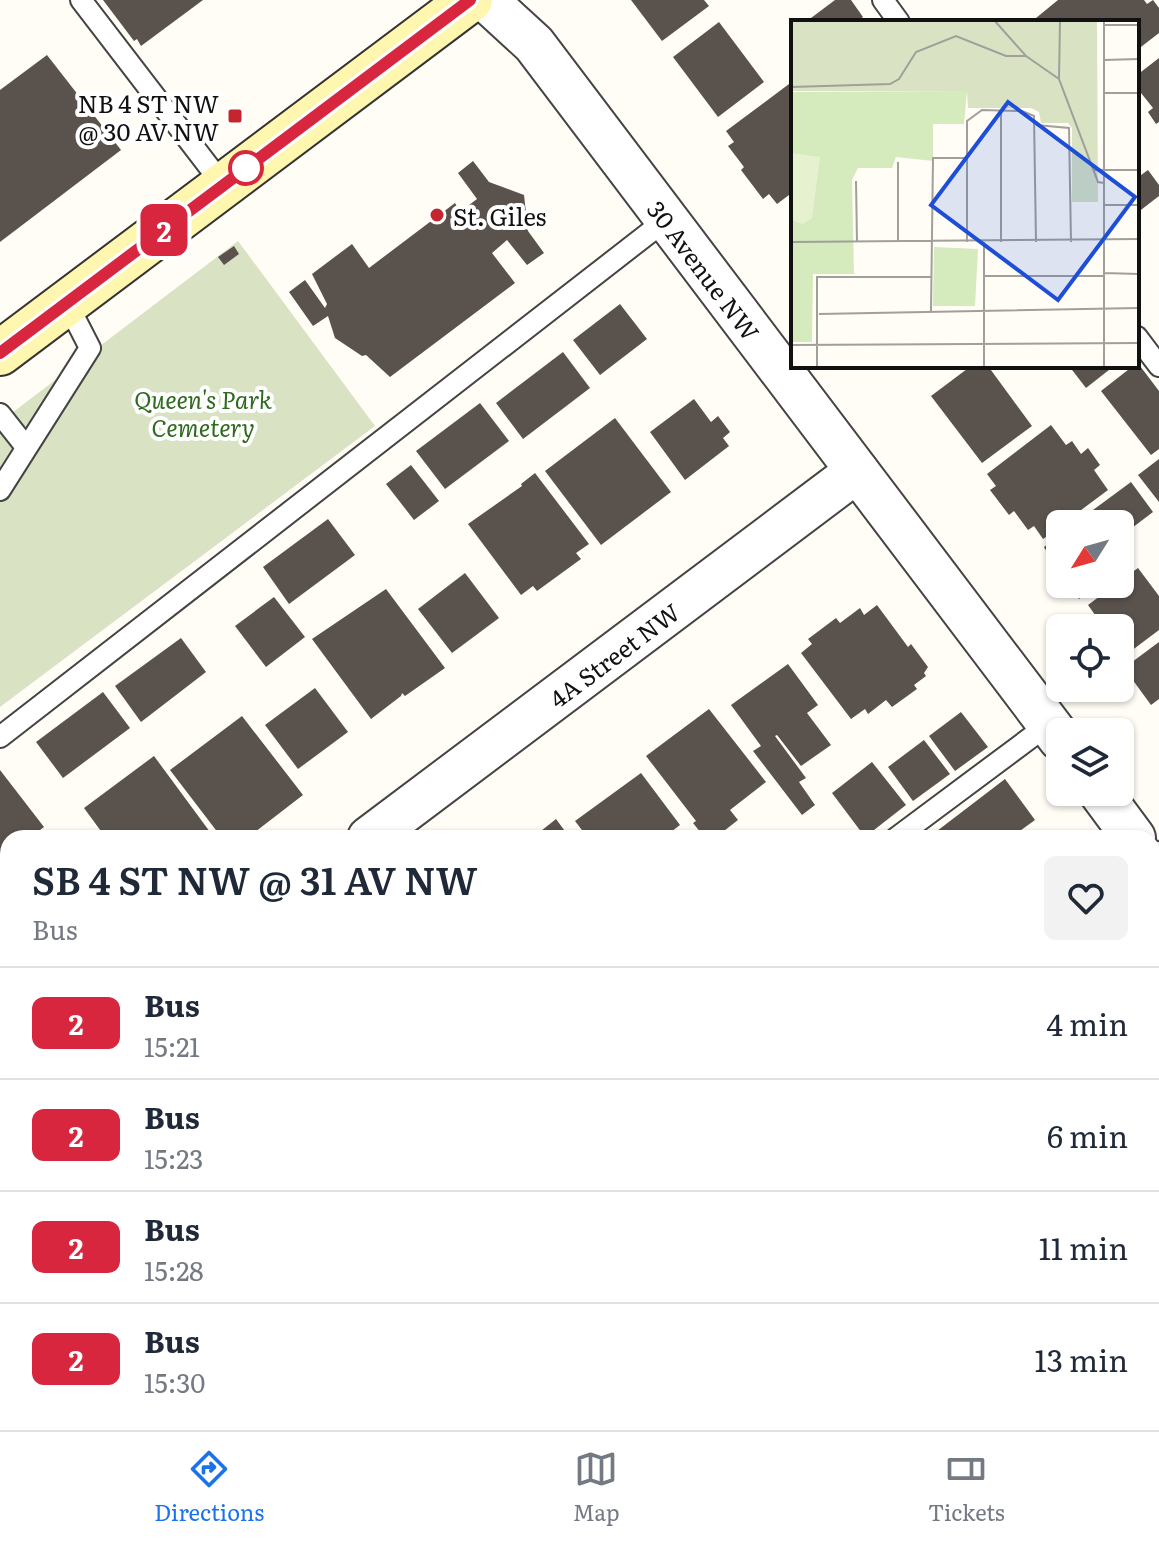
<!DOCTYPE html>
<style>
:root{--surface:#fff;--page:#f2f2f3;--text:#1f2937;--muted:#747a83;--line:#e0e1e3;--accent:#1a73e8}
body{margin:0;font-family:Literata,serif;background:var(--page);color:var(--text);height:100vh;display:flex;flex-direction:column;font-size:30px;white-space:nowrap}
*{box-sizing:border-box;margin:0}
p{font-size:26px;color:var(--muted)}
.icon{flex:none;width:44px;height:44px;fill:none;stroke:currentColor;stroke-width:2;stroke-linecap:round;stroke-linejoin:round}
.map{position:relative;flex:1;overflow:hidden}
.drawer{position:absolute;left:0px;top:830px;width:1160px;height:600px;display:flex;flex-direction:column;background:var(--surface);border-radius:24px 24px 0 0;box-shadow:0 2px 6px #0004}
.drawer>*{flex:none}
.badge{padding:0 16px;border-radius:12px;font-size:28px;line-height:52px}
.needle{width:52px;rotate:233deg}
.fabs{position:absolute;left:1046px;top:510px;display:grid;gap:16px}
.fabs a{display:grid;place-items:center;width:88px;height:88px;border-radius:12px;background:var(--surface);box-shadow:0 2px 6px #0004;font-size:40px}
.map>.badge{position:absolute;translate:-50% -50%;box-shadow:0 0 0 4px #fff}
.round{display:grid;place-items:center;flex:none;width:84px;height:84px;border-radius:12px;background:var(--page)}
.summary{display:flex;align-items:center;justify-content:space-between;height:136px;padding:0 32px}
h1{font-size:38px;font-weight:600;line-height:60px}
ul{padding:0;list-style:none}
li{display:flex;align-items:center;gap:24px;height:112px;padding:0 32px;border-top:2px solid var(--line)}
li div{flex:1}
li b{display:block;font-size:30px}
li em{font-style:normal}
li .badge{min-width:88px;font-weight:700;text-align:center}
.tab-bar{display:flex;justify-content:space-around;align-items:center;height:112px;border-top:2px solid var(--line);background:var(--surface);font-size:22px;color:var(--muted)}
.tab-bar a{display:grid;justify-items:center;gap:4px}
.tab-bar .on{color:var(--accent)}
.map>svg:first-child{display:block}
.cemetery{fill:#d9e3c4}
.building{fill:#5a524d}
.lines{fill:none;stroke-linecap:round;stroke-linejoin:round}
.lane-casing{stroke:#444;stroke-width:24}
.street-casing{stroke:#444;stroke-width:46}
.secondary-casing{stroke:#333;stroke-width:48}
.lane{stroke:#fff;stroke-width:20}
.street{stroke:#fff;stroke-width:42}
.secondary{stroke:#fff6b0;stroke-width:44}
.line-casing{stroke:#fff;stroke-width:18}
.line{stroke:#d7263d;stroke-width:12}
.poi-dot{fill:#c4262e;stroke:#fff;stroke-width:3}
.stop-dot{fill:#fff;stroke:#d7263d;stroke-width:4}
.labels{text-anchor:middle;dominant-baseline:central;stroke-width:8;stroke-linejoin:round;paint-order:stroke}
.poi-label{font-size:24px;fill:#111;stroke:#fff;text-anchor:end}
.street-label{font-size:24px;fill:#111;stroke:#fff}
.park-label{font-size:24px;font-style:italic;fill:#2f6b1f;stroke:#fff}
.inset-road{fill:none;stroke:#a09f9a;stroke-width:2}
.view{fill:#1d4ed8;fill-opacity:0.15;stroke:#1d4ed8;stroke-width:4}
.inset-edge{fill:none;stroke:#111;stroke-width:4}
</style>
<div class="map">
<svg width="1159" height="1430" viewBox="0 0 1159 1430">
<rect width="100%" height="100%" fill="#fffdf5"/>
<g class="cemetery">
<polygon points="238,241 375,426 0,707 0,422"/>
<polygon points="0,1339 8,1350 8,1422 62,1422 68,1430 0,1430"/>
</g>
<g class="building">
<polygon points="103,0 203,0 141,46 137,39 134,41"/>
<polygon points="631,0 704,0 709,6 662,41"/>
<polygon points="835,0 851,0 863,17 857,22 814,22 811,18"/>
<polygon points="1058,0 1144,0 1147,4 1153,0 1159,8 1159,33 1137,50 1137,22 1039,22 1036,18"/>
<polygon points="719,22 764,82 718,117 673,57"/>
<polygon points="47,55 121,150 0,242 0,90"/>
<polygon points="1159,58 1159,122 1156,124 1148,112 1153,108 1137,88 1137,75"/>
<polygon points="793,81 793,192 777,204 769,194 763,199 741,170 744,167 728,146 734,142 726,131"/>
<polygon points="473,161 489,182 524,195 528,231 544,253 527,265 507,240 492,253 515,283 390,377 366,355 362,356 335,338 328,316 313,326 289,292 305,280 325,308 327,304 312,274 352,244 369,268 455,203 460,212 477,199 458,173"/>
<polygon points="1148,170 1159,185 1159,196 1137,213 1137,178"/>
<polygon points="234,246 239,254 224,265 218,257"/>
<polygon points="620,304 647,339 600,375 573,340"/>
<polygon points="563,352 590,388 523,439 496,403"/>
<polygon points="1137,362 1159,391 1159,449 1151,455 1101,391 1133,366 1137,366"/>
<polygon points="971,366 988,366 1032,426 982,463 931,396"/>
<polygon points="1069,366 1114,366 1086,388"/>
<polygon points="694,399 711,422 718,416 730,432 723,438 729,446 685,480 650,432"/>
<polygon points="480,403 509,441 445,489 416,451"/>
<polygon points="615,418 671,492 601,545 545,471"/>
<polygon points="1051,425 1066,445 1072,441 1081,454 1088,448 1100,465 1094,470 1108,490 1065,522 1066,524 1060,524 1060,528 1043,539 1034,526 1028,530 1014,511 1009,515 990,490 996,486 987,474"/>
<polygon points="1159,459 1159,502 1138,475"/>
<polygon points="411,465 439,501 414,520 386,484"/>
<polygon points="535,473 589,544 576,553 581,559 537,591 533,586 521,595 468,524 522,486 521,484"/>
<polygon points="1131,482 1153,512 1120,537 1120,524 1074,524"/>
<polygon points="328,519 355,555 289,604 263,567"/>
<polygon points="1060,535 1060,574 1044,547"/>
<polygon points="1120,543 1132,559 1120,568"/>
<polygon points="1138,568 1159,596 1159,630 1123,657 1120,653 1120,628 1101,628 1096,621 1098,619 1088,605 1116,584 1120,584 1120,581"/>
<polygon points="465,573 499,618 452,653 418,609"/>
<polygon points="1067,584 1099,584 1079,599"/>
<polygon points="386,589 445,668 405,696 402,693 401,696 371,719 312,639"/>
<polygon points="274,597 305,637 266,667 235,626"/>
<polygon points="877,605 908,647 911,644 928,667 924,673 926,676 914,685 917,689 892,707 886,700 868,714 865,709 851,719 801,653 812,644 808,639 836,618 840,623 860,608 864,615"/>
<polygon points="181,638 206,672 141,722 115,686"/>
<polygon points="1159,642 1159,699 1151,705 1124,668"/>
<polygon points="788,664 818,705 807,713 831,745 801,766 777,735 775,736 806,778 799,782 815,805 802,815 753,751 761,746 731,705"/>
<polygon points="315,688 348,732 298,769 265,725"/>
<polygon points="103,692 130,728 63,778 36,742"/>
<polygon points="709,709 766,782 730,810 738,820 715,838 705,838 693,823 696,821 646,756"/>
<polygon points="961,712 988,747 955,771 929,736"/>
<polygon points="242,716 303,795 247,838 239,838 235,833 228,838 222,838 170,770"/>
<polygon points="924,740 950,774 913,801 888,767"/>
<polygon points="154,756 210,832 203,838 106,838 84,808"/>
<polygon points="872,762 906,805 865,837 832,793"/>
<polygon points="0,770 44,827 29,838 8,838 8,854 3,858 0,853"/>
<polygon points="641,773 680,825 663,838 588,838 575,821"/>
<polygon points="1005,779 1035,820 1010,838 942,838 937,831"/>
<polygon points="556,819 570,838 538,838 536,835"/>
<polygon points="0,869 8,880 8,999 0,1005"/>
<polygon points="1159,1151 1159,1274 1152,1279 1152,1154"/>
<polygon points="1159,1332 1159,1390 1152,1395 1152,1338"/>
<polygon points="309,1422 414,1422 420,1430 312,1430 307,1423"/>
<polygon points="435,1422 473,1422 479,1430 441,1430"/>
<polygon points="807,1422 866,1422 872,1430 797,1430"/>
<polygon points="973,1422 1011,1422 1000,1430 978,1430"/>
<polygon points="1048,1422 1119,1422 1108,1430 1038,1430"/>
</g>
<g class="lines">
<g class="lane-casing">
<g id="lane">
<polyline points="81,0 223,185"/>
<polyline points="883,0 899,22"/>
<polyline points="1137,337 1159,366"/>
<polyline points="0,414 26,447"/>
<polyline points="0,490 90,348 67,303"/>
<polyline points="0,737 667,219"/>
<polyline points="896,838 1049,724"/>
<polyline points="0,1076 8,1087"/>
<polyline points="1136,1430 1147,1422"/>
</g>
</g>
<g class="street-casing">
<g id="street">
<path id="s1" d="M486,0L534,44L1060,739"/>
<polyline points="1100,792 1134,838"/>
<path id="s2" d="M369,838L857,471"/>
<polyline points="1152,862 1159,871"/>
<polyline points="1152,1031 1159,1025"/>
<polyline points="0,1115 8,1109"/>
<polyline points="0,1300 8,1311"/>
<polyline points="91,1422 97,1430"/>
<polyline points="620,1430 631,1422"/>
</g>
</g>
<g class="secondary-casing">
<polyline id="secondary" points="0,353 470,0"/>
</g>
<use href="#lane" class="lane"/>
<use href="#street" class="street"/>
<use href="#secondary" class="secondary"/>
</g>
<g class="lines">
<g class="line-casing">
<polyline id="line" points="0,353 470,0"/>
</g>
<use href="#line" class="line"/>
</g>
<g class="poi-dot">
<rect x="227" y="108" width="16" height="16" rx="4"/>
<circle cx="437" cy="215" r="8"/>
</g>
<circle class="stop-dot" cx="246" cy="168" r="16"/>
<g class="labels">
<g class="poi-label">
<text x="219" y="102">NB 4 ST NW<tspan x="219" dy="28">@ 30 AV NW</tspan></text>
<text x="453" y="215" text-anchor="start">St. Giles</text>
</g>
<g class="street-label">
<text stroke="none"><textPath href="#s1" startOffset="348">30 Avenue NW</textPath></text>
<text stroke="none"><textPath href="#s2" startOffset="306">4A Street NW</textPath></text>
</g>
<g class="park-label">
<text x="203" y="398">Queen's Park<tspan x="203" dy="28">Cemetery</tspan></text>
</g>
</g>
<g transform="translate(791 20)">
<rect width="348" height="348" fill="#fffdf5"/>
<path d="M176,71L173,104H142V141L105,137L101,148H67L61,160L63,254H22L21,322H0V72ZM143,227L187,229L184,286H142Z" fill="#d5ebbd"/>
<path d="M0,0H306L307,182H281V108L277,103H250L248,92L240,88H177L176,71H0Z" fill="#d9e3c4"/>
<path d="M0,133L29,137L21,198L12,204L0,200Z" fill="#e6f2cf"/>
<path class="inset-road" d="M203,0L235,36L268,59M269,0L268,59L307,162L313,163M313,0V348M313,5H348M313,40L348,39M0,67L99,64L108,59L125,32L165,16L215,36H235M313,73H348M245,105L278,108L280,222M303,150H348M65,161L66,222M313,185H348M0,222L348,219M107,222V142M176,222V101L191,90L231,91L243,96L245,222M193,222V348M210,222V90M313,253L348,254M193,256H313M140,291L142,138H176M28,294L348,288M0,325L348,323M26,348V257H141"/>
<path class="view" d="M217,82L344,177L267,280L140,185Z"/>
<rect width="348" height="348" class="inset-edge"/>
</g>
</svg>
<div class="fabs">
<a><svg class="needle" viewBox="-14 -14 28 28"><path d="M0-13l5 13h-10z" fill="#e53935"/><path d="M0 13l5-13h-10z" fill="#747a83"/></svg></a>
<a><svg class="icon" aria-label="locate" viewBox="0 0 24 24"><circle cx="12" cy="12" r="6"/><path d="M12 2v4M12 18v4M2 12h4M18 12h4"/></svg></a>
<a><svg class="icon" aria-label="layers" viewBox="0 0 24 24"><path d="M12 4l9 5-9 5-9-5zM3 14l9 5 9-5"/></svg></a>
</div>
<b class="badge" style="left:164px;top:230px;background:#d7263d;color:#fff">2</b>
<section class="drawer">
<div class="summary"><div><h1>SB 4 ST NW @ 31 AV NW</h1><p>Bus</p></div><a class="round"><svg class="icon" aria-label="heart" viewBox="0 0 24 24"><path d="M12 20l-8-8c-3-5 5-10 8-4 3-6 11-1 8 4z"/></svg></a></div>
<ul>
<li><span class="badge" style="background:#d7263d;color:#fff">2</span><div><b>Bus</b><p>15:21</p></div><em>4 min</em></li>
<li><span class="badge" style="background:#d7263d;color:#fff">2</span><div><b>Bus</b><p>15:23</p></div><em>6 min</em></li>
<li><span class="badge" style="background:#d7263d;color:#fff">2</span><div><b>Bus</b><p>15:28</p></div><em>11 min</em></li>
<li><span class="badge" style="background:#d7263d;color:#fff">2</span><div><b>Bus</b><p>15:30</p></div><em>13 min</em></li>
</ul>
</section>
</div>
<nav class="tab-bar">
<a class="on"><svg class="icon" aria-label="directions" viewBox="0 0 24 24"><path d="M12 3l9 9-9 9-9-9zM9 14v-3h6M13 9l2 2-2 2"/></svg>Directions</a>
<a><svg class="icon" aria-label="map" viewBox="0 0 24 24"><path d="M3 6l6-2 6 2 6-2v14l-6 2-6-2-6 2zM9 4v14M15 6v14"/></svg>Map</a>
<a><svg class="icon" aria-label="tickets" viewBox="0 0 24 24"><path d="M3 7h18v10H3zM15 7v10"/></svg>Tickets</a>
</nav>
